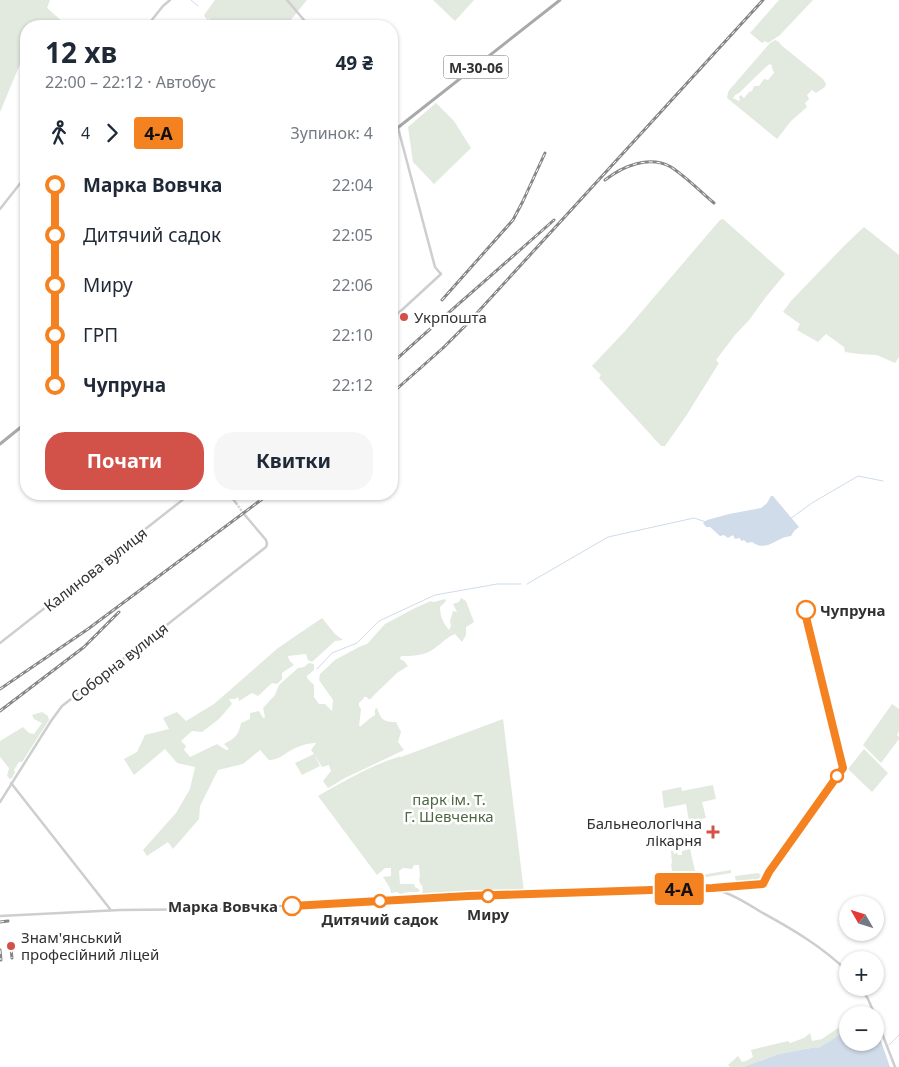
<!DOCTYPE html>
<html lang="uk">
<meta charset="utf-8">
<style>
:root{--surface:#fff;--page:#f6f6f7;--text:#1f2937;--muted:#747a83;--accent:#d25149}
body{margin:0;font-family:"Noto Sans",sans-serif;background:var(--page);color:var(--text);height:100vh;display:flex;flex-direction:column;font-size:19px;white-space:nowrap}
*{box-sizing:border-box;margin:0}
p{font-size:16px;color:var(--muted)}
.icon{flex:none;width:28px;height:28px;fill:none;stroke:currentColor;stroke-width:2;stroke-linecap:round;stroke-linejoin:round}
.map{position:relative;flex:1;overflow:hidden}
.details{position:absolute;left:20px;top:20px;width:378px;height:480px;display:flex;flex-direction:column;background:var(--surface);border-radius:20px;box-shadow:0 1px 4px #0004}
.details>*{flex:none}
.badge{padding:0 10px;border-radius:4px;font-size:18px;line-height:32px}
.needle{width:32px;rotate:309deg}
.controls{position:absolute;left:839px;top:896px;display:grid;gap:10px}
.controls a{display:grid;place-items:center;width:45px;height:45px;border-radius:50%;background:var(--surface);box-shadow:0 1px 4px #0004;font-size:25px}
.map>.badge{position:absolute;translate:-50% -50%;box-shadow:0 0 0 2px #fff}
.legs{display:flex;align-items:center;gap:8px;height:55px;padding:0 25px;font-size:16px}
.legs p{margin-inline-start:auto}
.summary{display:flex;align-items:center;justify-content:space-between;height:85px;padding:0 25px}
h1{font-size:28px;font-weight:700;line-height:38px}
.action{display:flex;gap:10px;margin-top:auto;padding:10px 25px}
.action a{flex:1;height:58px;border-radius:20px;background:var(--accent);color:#fff;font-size:20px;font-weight:700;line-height:58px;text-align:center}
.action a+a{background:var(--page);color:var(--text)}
ul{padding:0 25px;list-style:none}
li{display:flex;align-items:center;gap:18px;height:50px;font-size:19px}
li i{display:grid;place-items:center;width:8px;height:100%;margin:0 6px;background:currentColor}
li i::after{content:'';width:12px;height:12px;margin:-6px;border:4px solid;border-radius:50%;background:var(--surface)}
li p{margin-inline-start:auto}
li:first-child i{background:linear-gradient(#0000 50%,currentColor 0)}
li:last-child i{background:linear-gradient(currentColor 50%,#0000 0)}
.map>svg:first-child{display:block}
.green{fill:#e2e9de;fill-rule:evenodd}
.water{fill:#d0dce9}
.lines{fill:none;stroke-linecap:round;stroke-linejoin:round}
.stream{stroke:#d0dce9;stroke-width:1}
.minor-tunnel{stroke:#d6d6d6;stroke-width:2.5;stroke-dasharray:2.5 1;stroke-linecap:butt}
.minor{stroke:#cecece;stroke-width:2.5}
.major{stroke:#a9a9a9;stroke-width:3}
.rail-casing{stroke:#868686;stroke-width:3}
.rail{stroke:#fff;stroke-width:1;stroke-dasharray:4;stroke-linecap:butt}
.line-1-casing{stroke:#fff;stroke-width:11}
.line-1{stroke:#f58220;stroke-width:8}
.poi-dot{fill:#d25149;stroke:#fff;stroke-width:2}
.stop-1-dot{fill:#fff;stroke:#f58220;stroke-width:2.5}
.labels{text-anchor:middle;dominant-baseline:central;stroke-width:5;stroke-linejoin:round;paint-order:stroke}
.shield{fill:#fff;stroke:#6f6f6f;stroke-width:1}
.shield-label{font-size:14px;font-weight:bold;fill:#313131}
.poi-label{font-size:15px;fill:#313131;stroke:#fff;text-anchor:start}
.street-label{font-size:15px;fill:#313131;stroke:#fff}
.stop-label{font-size:15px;font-weight:bold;fill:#313131;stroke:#fff}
.park-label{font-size:15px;fill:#4f6843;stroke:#fff}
</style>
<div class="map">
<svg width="899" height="1067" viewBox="0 0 899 1067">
<rect width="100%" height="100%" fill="#fff"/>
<g class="green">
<polygon points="0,0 50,0 47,8 64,23 61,26 26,26 26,59 23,57 0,112"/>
<polygon points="215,0 307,0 286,26 218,26 204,15"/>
<polygon points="433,0 474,0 455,21"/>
<polygon points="779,0 813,0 780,35 768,43 765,41 762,43 750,33"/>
<path d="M775,40L779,42L781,45L823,79L826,84L825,87L816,93L812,90L807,95L809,99L805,103L807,107L791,121L777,139L727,98L728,92L731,88L770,43ZM771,64L774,73L768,80L764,79L759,86H754L752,91L749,92L744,98L741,95L739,97L740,100L739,101L733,98L735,95L739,93L768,65Z"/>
<polygon points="436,103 454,121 471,148 434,184 413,162 408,127"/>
<polygon points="723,219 785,274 765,298 750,319 735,335 716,360 719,363 686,416 665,446 661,446 599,378 601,375 592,366 625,331 720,220"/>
<polygon points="864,227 899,255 899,357 895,363 877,355 859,354 845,352 844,347 826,334 818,342 797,330 800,324 783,312 791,301 844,246"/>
<path d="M461,598L466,601L474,622L466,627V635L462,642L455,634C447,637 442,643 435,648C424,656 414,656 401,656L400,659L404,661L408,666L397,673L373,696L371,699H368L367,697H364L363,699L359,703V706L361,709L359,726H361L369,719L375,715V709L377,708C381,720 384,722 396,722L401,732L398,742L404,750L345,778L328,788L323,781L331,771L329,765L322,767L314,754L320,766L302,775L295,763L314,754L311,750L316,743C306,743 296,747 288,752C282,756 277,760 269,760L260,750L243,764L218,770L200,806L199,819L173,849L168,842L147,856L143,850L176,813L190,789L195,767L177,763L165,749L134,775L124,759L137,752L145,735L169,729L163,718L177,712L186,721L214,704L278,648L322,618L335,634L343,640L335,641L312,662L308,660L306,654L288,656L289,660L294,665L282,673V679L277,684L272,683L258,696L252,693L239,701L238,697L235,699H229L232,704L219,719L202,732L192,731L181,741L186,746L184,750L190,757L217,744L226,750L229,749L224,744C235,738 239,735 241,723L250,719V713L259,711L263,718L265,717L263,708L275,695L279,685L289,676L298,668L304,667L309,663L314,664V670L307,676V678L314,685V697L319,704H325L332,711L333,700L319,680L320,674L335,660L359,647L367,644L385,624L415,608L431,601L434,602L445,599L446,601L440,607C440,616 443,623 449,630L451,626L450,621L453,611L457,612L453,604L459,602Z"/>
<polygon points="892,704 899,709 899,731 897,735 899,737 899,739 881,763 863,745"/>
<polygon points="42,712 48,716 49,720 22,762 19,762 14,770 15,772 12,778 10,779 7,776 9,768 0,757 0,741 23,727 29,733 34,734 42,723 34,719 32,715"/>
<path d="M503,719L524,892L423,894L422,884L421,886L419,880L420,876L419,865H414L412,869L403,868L399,871L400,884H414L415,887L420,890L418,892H409L400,894L397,892L391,893L390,888L383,877L391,876V868H385L377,875L318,796C344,781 370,766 398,757V758L399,756L401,757Z"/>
<polygon points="864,749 888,773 872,792 848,769"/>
<polygon points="713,785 716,799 702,802 706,818 689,821 686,804 664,808 662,791 681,787 682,791"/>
<polygon points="690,849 695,871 700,871 701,875 731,870 731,873 701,878 700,880 674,884 671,864 672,863 671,851 673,851 674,854 677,853 678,855 682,855 682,851"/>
<polygon points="758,873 761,875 757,882 736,883 735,876"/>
<polygon points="847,1024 847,1029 830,1041 818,1048 811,1048 779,1054 743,1067 730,1067 728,1065 738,1056 742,1062 746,1061 753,1057 751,1050 788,1041 790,1043 804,1038 810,1033 812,1041 822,1039 841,1026 843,1027"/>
</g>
<g class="water">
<path d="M771,496H773L799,527L794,531L791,536C776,537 767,553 752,542L747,543L744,540L741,541L740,538L735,539L733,535L728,538L724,535L720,536L710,527H706L703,523L707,520L729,514L761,508L767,503Z"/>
<polygon points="875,1024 890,1067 743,1067 779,1054 811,1048 818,1048 830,1041 847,1029 848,1042 875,1042"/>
</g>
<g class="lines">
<g class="stream">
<polyline points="191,0 198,6"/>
<polyline points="205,16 213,26"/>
<polyline points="790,519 812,503 858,476 883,481"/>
<polyline points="527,584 608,537 694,518 706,522"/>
<polyline points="317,669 332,653 357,643 379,621 435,595 497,584 521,584"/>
<polyline points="889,1045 899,1035"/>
</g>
<polyline class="minor-tunnel" points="236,503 244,514"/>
<g class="minor">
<polyline points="287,0 309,26"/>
<polyline points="147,26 163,6 170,0"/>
<polyline points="391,120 398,128 435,267 440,273 441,274 391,320"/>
<polyline points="0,209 26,176"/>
<polyline points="229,494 236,503"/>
<polyline points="0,643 190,494"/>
<polyline points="11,783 110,909"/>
<polyline points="0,802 51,721 62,706 140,646 266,547 267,544 266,540 244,514"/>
<path d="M0,916L120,910L226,909L468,896L712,888C730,893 745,902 761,912C792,929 823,947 848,972"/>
<polyline points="861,988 868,999 875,1015"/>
<polyline points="875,1015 895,1067"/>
</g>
<g class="major">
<polyline points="391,133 560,0"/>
<polyline points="0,444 26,423"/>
</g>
<g class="rail-casing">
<g id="rail">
<path d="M605,180C623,166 649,155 671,167C685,176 701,192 714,203"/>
<polyline points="442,300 513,220 523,201 545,153"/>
<path d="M391,364C445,315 500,268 554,220"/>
<polyline points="391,394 443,348 466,325 763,0"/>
<polyline points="0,689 88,629 269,494"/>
<polyline points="0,711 84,647 119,612"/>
<polyline points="0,922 8,921"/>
<polyline points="11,949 12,958"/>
<polyline points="0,950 1,960"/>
</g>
</g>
<use href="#rail" class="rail"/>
</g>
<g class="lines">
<g class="line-1-casing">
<polyline id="line-1" points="292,906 468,896 712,888 763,884 769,872 779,858 843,768 807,621 806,610"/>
</g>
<use href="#line-1" class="line-1"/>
</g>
<g class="poi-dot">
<circle cx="404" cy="317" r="5"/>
<path d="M710.5 824.5h5v5h5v5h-5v5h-5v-5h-5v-5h5z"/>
<circle cx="11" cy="946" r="5"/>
</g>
<g class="stop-1-dot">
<circle cx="806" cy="610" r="9"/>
<circle cx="837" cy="776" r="6"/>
<circle cx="488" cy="896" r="6"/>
<circle cx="380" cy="901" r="6"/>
<circle cx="292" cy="906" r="9"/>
</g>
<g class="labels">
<rect class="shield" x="443.5" y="55.5" width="65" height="23" rx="4"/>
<g class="shield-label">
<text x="476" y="67">М-30-06</text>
</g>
<g class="poi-label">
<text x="414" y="317">Укрпошта</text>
<text x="702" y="823" text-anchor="end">Бальнеологічна<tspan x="702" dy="17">лікарня</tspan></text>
<text x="21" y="937">Знам'янський<tspan x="21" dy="17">професійний ліцей</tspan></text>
</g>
<g class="street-label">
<text transform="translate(95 569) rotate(-38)">Калинова вулиця</text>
<text transform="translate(119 662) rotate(-38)">Соборна вулиця</text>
</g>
<g class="stop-label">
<text x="820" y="610" text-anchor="start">Чупруна</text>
<text x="278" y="906" text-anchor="end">Марка Вовчка</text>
<text x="488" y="914">Миру</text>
<text x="380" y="919">Дитячий садок</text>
</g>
<g class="park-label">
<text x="449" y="799">парк ім. Т.<tspan x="449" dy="17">Г. Шевченка</tspan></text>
</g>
</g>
</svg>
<div class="controls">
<a><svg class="needle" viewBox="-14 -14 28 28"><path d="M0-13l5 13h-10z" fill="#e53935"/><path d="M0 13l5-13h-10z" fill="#747a83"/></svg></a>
<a>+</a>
<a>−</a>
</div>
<b class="badge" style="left:679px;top:889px;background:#f58220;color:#111">4-А</b>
<section class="details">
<div class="summary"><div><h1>12 хв</h1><p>22:00 – 22:12 · Автобус</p></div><b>49 ₴</b></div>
<div class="legs"><svg class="icon" aria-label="walk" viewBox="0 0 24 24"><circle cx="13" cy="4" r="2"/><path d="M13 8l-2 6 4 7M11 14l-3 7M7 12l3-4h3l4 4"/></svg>4<svg class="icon" aria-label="forward" viewBox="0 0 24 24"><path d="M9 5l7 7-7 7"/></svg><b class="badge" style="background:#f58220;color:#111">4-А</b><p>Зупинок: 4</p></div>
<ul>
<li><i style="color:#f58220"></i><b>Марка Вовчка</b><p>22:04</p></li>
<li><i style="color:#f58220"></i><span>Дитячий садок</span><p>22:05</p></li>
<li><i style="color:#f58220"></i><span>Миру</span><p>22:06</p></li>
<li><i style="color:#f58220"></i><span>ГРП</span><p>22:10</p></li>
<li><i style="color:#f58220"></i><b>Чупруна</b><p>22:12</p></li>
</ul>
<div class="action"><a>Почати</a><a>Квитки</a></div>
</section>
</div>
